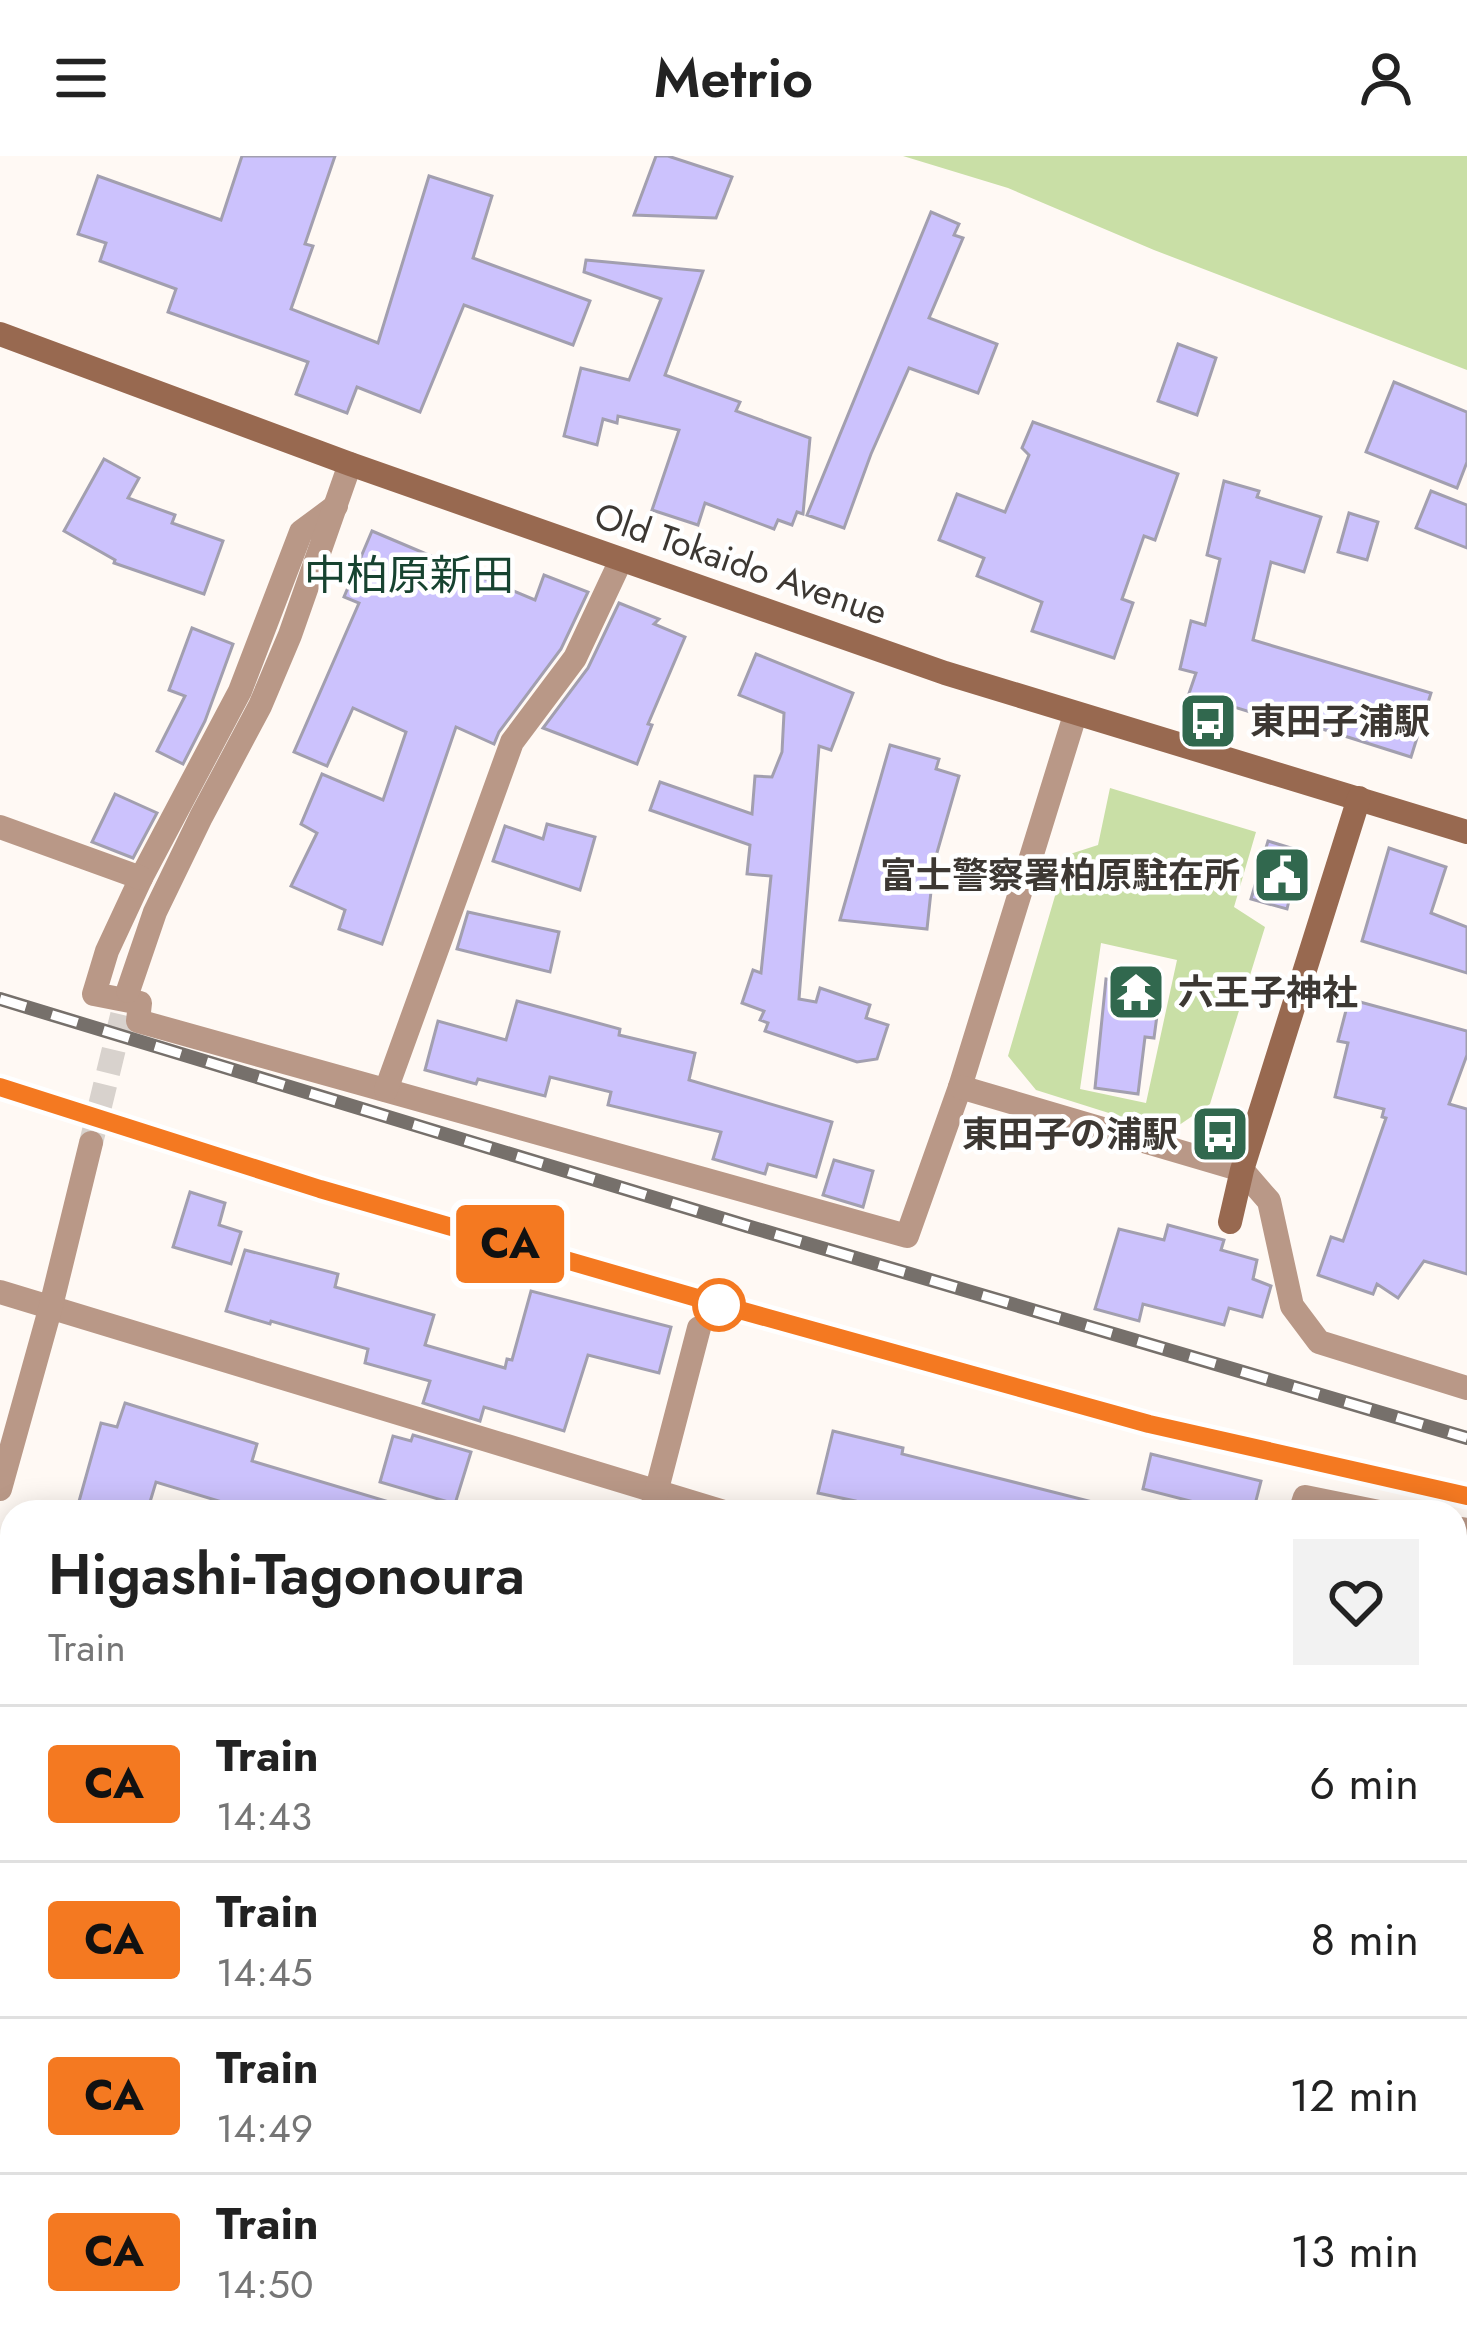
<!DOCTYPE html>
<meta charset="utf-8">
<style>
:root{--surface:#fff;--page:#f2f2f2;--text:#222;--muted:#767676;--line:#e0e0e0}
body{margin:0;font-family:Jost,"Noto Sans JP",sans-serif;background:var(--page);color:var(--text);height:100vh;display:flex;flex-direction:column;font-size:45px;white-space:nowrap}
*{box-sizing:border-box;margin:0}
p{font-size:39px;color:var(--muted)}
.icon{flex:none;width:66px;height:66px;fill:none;stroke:currentColor;stroke-width:2;stroke-linecap:round;stroke-linejoin:round}
.map{position:relative;flex:1;overflow:hidden}
.details{position:absolute;left:0px;top:1344px;width:1467px;height:852px;display:flex;flex-direction:column;background:var(--surface);border-radius:36px 36px 0 0;box-shadow:0 6px 30px #0003}
.details>*{flex:none}
.badge{padding:0 24px;border-radius:9px;font-size:42px;line-height:78px}
.map>.badge{position:absolute;translate:-50% -50%;box-shadow:0 0 0 6px #fff}
.round{display:grid;place-items:center;flex:none;width:126px;height:126px;border-radius:0px;background:var(--page)}
.headline{display:flex;align-items:center;justify-content:space-between;height:204px;padding:0 48px}
h1{font-size:57px;font-weight:600;line-height:90px}
ul{padding:0;list-style:none}
li{display:flex;align-items:center;gap:36px;height:156px;padding:0 48px;border-top:3px solid var(--line)}
li div{flex:1}
li b{display:block;font-size:45px}
li em{font-style:normal}
li .badge{min-width:132px;font-weight:700;text-align:center}
header{display:flex;justify-content:space-between;align-items:center;height:156px;padding:0 48px;background:var(--surface);font-size:54px;font-weight:600}
.map>svg:first-child{display:block}
.green{fill:#c9dfa6;fill-rule:evenodd}
.building{fill:#ccc2fd;stroke:#a29faf;stroke-width:3}
.lines{fill:none;stroke-linecap:round;stroke-linejoin:round}
.tertiary-tunnel{stroke:#d8d2cd;stroke-width:24;stroke-dasharray:24 12;stroke-linecap:butt}
.minor{stroke:#b99887;stroke-width:24}
.tertiary{stroke:#b99887;stroke-width:24}
.secondary{stroke:#986950;stroke-width:24}
.rail-casing{stroke:#76706b;stroke-width:14}
.rail{stroke:#fff;stroke-width:9;stroke-dasharray:27;stroke-linecap:butt}
.line-casing{stroke:#fff;stroke-width:27}
.line{stroke:#f47921;stroke-width:18}
.stop-dot{fill:#fff;stroke:#f47921;stroke-width:6}
.labels{text-anchor:middle;dominant-baseline:central;stroke-width:9;stroke-linejoin:round;paint-order:stroke}
.street-label{font-size:36px;fill:#3d3833;stroke:#fff}
.poi-label{font-size:36px;font-weight:bold;fill:#3d3833;stroke:#fff;text-anchor:start}
.quarter-label{font-size:42px;fill:#174330;stroke:#fff}
</style>
<header><svg class="icon" aria-label="menu" viewBox="0 0 24 24"><path d="M4 6h16M4 12h16M4 18h16"/></svg>Metrio<svg class="icon" aria-label="person" viewBox="0 0 24 24"><circle cx="12" cy="8" r="4"/><path d="M4 21q1-7 8-7t8 7"/></svg></header>
<div class="map">
<svg width="1467" height="2196" viewBox="0 0 1467 2196">
<rect width="100%" height="100%" fill="#fff9f4"/>
<g class="green">
<polygon points="903,0 1467,0 1467,214 1154,94 1008,32"/>
<path d="M1110,632L1256,676L1234,751L1265,771L1210,948L1169,976L1036,934L1008,900L1067,699L1098,689ZM1101,787L1177,804L1146,947L1080,933Z"/>
</g>
<g class="building">
<polygon points="242,0 335,0 305,88 313,90 291,153 378,187 429,20 492,40 473,102 590,145 573,189 464,149 420,256 357,231 347,257 296,238 308,206 168,156 176,133 100,105 106,87 78,78 98,20 221,64"/>
<polygon points="656,0 668,0 732,21 716,62 634,59"/>
<polygon points="931,56 959,68 954,79 963,82 929,162 997,188 978,237 909,212 871,298 844,372 807,359"/>
<polygon points="586,104 703,115 665,219 740,246 736,255 810,282 803,358 797,356 792,369 778,364 774,373 705,347 698,369 652,354 679,274 618,260 617,267 603,263 597,289 564,280 581,212 629,224 661,143 584,116"/>
<polygon points="1178,188 1216,202 1197,259 1158,245"/>
<polygon points="1394,226 1467,256 1467,306 1457,332 1366,296"/>
<polygon points="1033,266 1178,318 1155,384 1144,380 1122,443 1133,447 1114,502 1032,475 1042,446 977,420 984,402 939,384 957,338 1005,356 1029,299 1022,292"/>
<polygon points="104,303 139,322 128,342 175,359 172,367 223,385 204,438 114,407 115,404 64,375"/>
<polygon points="1224,325 1259,335 1257,341 1321,361 1304,416 1271,406 1253,484 1431,537 1411,601 1316,571 1315,576 1231,550 1225,569 1183,555 1196,517 1180,513 1191,465 1205,469 1220,403 1207,399"/>
<polygon points="1431,335 1467,349 1467,392 1416,372"/>
<polygon points="1349,357 1378,366 1367,404 1338,396"/>
<polygon points="372,375 535,444 544,419 588,436 561,493 499,576 494,588 456,571 382,788 339,773 345,754 291,730 317,677 301,668 322,618 383,644 406,576 353,552 327,610 294,596 359,447 344,441"/>
<polygon points="619,447 659,463 654,468 685,481 648,568 652,569 637,608 543,572 588,512"/>
<polygon points="192,472 233,488 205,565 183,608 157,595 185,540 169,534"/>
<polygon points="756,498 853,537 831,594 819,590 799,843 816,846 820,832 870,849 866,862 888,869 877,903 857,906 765,875 768,867 760,864 764,855 742,847 753,814 761,817 771,720 747,718 750,689 650,654 660,626 752,658 755,620 772,621 782,596 784,557 739,539"/>
<polygon points="890,589 939,603 936,613 959,620 934,707 927,773 840,764"/>
<polygon points="115,638 157,657 133,702 92,686"/>
<polygon points="547,668 595,681 580,734 493,705 505,670 543,683"/>
<polygon points="1268,685 1301,695 1287,753 1251,743"/>
<polygon points="1389,692 1446,711 1431,757 1467,771 1467,817 1362,785"/>
<polygon points="468,756 559,776 550,816 457,793"/>
<polygon points="1106,823 1148,828 1147,835 1160,837 1154,882 1145,881 1138,938 1095,932"/>
<polygon points="1349,843 1467,875 1467,899 1449,948 1467,953 1467,1118 1424,1105 1398,1142 1377,1128 1373,1138 1318,1119 1331,1081 1343,1085 1386,962 1382,961 1384,953 1335,941 1348,887 1338,885"/>
<polygon points="517,845 620,873 619,879 695,897 689,924 832,966 816,1021 768,1008 765,1018 713,1003 721,976 608,949 611,936 550,921 545,940 478,923 476,928 425,914 438,865 506,884"/>
<polygon points="834,1004 873,1015 863,1051 823,1039"/>
<polygon points="190,1036 225,1047 219,1069 241,1076 231,1108 173,1091"/>
<polygon points="1168,1069 1224,1084 1221,1094 1257,1104 1253,1123 1271,1130 1262,1161 1229,1152 1224,1169 1143,1148 1139,1165 1095,1153 1119,1073 1164,1084"/>
<polygon points="245,1094 338,1118 335,1131 434,1159 425,1189 505,1212 507,1203 512,1204 531,1135 671,1171 659,1217 588,1199 564,1275 484,1251 480,1265 423,1247 430,1225 365,1207 368,1193 271,1165 270,1168 226,1155"/>
<polygon points="125,1247 257,1288 252,1305 396,1348 395,1356 255,1356 156,1326 147,1356 76,1356 101,1267 117,1271"/>
<polygon points="833,1275 903,1292 902,1298 1089,1345 1087,1356 925,1356 890,1347 888,1356 852,1356 855,1345 818,1337"/>
<polygon points="413,1279 471,1296 455,1348 380,1326 393,1280 411,1285"/>
<polygon points="1151,1298 1261,1325 1253,1356 1233,1356 1143,1333"/>
</g>
<g class="lines">
<polyline class="tertiary-tunnel" points="91,987 128,835"/>
<g class="minor">
<polyline points="336,350 301,376 240,535 141,722 107,795 94,838 140,847 138,865 907,1080 960,931 1075,559"/>
<polyline points="0,671 141,722"/>
<polyline points="960,931 1242,1014 1269,1045 1292,1150 1319,1186 1467,1232"/>
<polyline points="386,934 512,586 575,502 621,404"/>
<polyline points="0,1136 724,1356"/>
<polyline points="651,1356 699,1172"/>
<polyline points="1300,1356 1305,1341 1379,1356"/>
<polyline points="1455,1372 1467,1374"/>
<polyline points="0,1452 12,1455"/>
<polyline points="1455,1743 1467,1746"/>
<polyline points="0,1990 12,1993"/>
<polyline points="644,2184 685,2196"/>
<polyline points="1052,2196 1055,2184"/>
</g>
<g class="tertiary">
<polyline points="128,835 155,756 201,661 260,550 290,479 350,308"/>
<polyline points="0,1333 51,1150 91,987"/>
</g>
<g class="secondary">
<polyline points="0,178 350,308 945,517 1467,676"/>
<polyline points="1230,1066 1242,1014 1359,642"/>
</g>
<g class="rail-casing">
<g id="rail">
<polyline points="0,843 747,1070 1467,1282"/>
<polyline points="0,931 319,1033 718,1148 1149,1268 1467,1340"/>
</g>
</g>
<use href="#rail" class="rail"/>
</g>
<g class="lines">
<g class="line-casing">
<polyline id="line" points="0,931 320,1033 718,1148 1149,1268 1467,1340"/>
</g>
<use href="#line" class="line"/>
</g>
<defs>
<g id="bus-square" transform="scale(3)"><rect x="-9" y="-9" width="18" height="18" rx="4" fill="#31684e" stroke="#fff"/><path d="M-5-6H5V4H4V6H2V4H-2V6H-4V4H-5ZM-3.5-4V0h7V-4ZM-3.5 1.2v1.5H-2V1.2ZM2 1.2v1.5H3.5V1.2Z" fill="#fff"/></g>
<g id="civic-square" transform="scale(3)"><rect x="-9" y="-9" width="18" height="18" rx="4" fill="#31684e" stroke="#fff"/><path d="M-.6-6.5H3V-4.5H.6V-3L4-1V1h2V6H-6V1h2V-1L-.6-3ZM-1.2 2.5V6h2.4V2.5Z" fill="#fff"/></g>
<g id="temple-square" transform="scale(3)"><rect x="-9" y="-9" width="18" height="18" rx="4" fill="#31684e" stroke="#fff"/><path d="M0-6L5-2H3V0L6.5 2.5H4V6H1.5V3h-3V6H-4V2.5H-6.5L-3 0V-2H-5Z" fill="#fff"/></g>
</defs>
<g fill-rule="evenodd">
<use href="#bus-square" x="1208" y="565"/>
<use href="#civic-square" x="1282" y="719"/>
<use href="#temple-square" x="1136" y="836"/>
<use href="#bus-square" x="1220" y="978"/>
</g>
<circle class="stop-dot" cx="719" cy="1149" r="24"/>
<g class="labels">
<g class="street-label">
<text transform="translate(741 407) rotate(19)">Old Tokaido Avenue</text>
</g>
<g class="poi-label">
<text x="1250" y="565">東田子浦駅</text>
<text x="1240" y="719" text-anchor="end">富士警察署柏原駐在所</text>
<text x="1178" y="836">六王子神社</text>
<text x="1178" y="978" text-anchor="end">東田子の浦駅</text>
</g>
<g class="quarter-label">
<text x="409" y="419">中柏原新田</text>
</g>
</g>
</svg>
<b class="badge" style="left:510px;top:1088px;background:#f47921;color:#111">CA</b>
<section class="details">
<div class="headline"><div><h1>Higashi-Tagonoura</h1><p>Train</p></div><a class="round"><svg class="icon" aria-label="heart" viewBox="0 0 24 24"><path d="M12 20l-8-8c-3-5 5-10 8-4 3-6 11-1 8 4z"/></svg></a></div>
<ul>
<li><span class="badge" style="background:#f47921;color:#111">CA</span><div><b>Train</b><p>14:43</p></div><em>6 min</em></li>
<li><span class="badge" style="background:#f47921;color:#111">CA</span><div><b>Train</b><p>14:45</p></div><em>8 min</em></li>
<li><span class="badge" style="background:#f47921;color:#111">CA</span><div><b>Train</b><p>14:49</p></div><em>12 min</em></li>
<li><span class="badge" style="background:#f47921;color:#111">CA</span><div><b>Train</b><p>14:50</p></div><em>13 min</em></li>
</ul>
</section>
</div>
